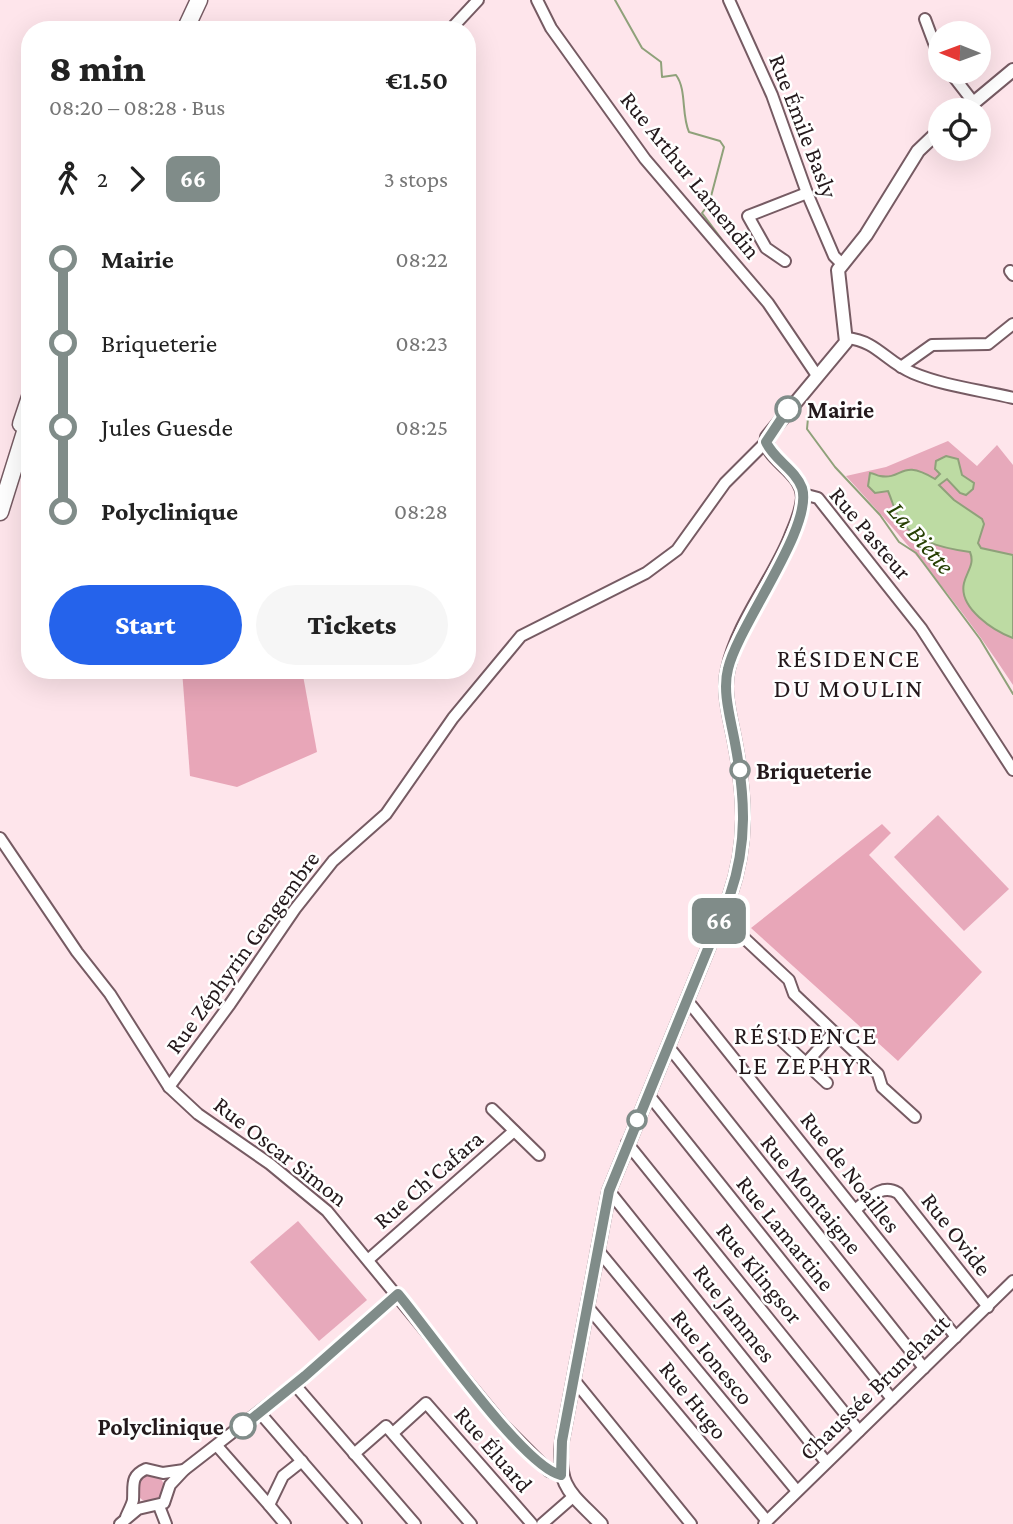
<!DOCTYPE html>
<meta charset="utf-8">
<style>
:root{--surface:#fff;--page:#f6f6f6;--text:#222;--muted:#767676;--accent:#2563eb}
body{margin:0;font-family:"Crimson Pro",serif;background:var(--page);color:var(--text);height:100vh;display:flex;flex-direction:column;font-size:26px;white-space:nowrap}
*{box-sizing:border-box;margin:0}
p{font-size:23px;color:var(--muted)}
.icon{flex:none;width:38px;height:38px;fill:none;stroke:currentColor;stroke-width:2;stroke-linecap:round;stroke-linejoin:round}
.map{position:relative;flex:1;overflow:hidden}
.drawer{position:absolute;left:21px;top:21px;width:455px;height:658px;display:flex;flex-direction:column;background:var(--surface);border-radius:28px;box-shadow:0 7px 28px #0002}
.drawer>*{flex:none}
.badge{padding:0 14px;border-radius:10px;font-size:24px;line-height:46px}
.needle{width:46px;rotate:271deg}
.buttons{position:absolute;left:928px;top:21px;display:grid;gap:14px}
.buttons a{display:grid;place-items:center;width:63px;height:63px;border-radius:50%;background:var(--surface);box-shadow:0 7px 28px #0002;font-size:35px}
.map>.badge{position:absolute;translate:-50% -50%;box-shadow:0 0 0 4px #fff}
.legs{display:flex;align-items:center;gap:10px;height:77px;padding:0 28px;font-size:23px}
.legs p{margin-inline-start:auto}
.overview{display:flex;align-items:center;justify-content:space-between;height:119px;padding:0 28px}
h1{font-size:38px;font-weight:800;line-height:52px}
.cta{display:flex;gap:14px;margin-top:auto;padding:14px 28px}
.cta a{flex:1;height:80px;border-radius:42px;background:var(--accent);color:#fff;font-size:28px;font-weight:800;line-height:80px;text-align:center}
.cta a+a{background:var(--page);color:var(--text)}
ul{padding:0 28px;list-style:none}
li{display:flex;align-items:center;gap:24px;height:84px;font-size:26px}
li i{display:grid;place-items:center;width:10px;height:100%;margin:0 9px;background:currentColor}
li i::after{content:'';width:18px;height:18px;margin:-9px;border:5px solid;border-radius:50%;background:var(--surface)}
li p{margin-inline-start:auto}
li:first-child i{background:linear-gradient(#0000 50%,currentColor 0)}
li:last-child i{background:linear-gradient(currentColor 50%,#0000 0)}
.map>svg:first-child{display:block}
.green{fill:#e7a9bb}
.forest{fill:#e8a6b8}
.water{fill:#bddba3;stroke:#8fa17a;stroke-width:2}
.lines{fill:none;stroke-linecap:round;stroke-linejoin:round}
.stream{stroke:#8fa17a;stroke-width:2}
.minor-casing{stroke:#765b63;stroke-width:14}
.major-casing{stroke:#765b63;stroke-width:16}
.highway-casing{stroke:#765b63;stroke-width:19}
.minor{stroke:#fff;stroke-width:10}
.major{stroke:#fff;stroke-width:12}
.highway{stroke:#fff;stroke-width:16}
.line-1-casing{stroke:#fff;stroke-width:16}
.line-1{stroke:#808c89;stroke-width:10}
.stop-1-dot{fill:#fff;stroke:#808c89;stroke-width:3.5}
.labels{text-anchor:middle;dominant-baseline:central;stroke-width:5;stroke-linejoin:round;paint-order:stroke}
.street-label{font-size:24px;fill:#24191c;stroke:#fff}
.stop-label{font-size:24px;font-weight:bold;fill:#24191c;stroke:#fff;text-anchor:start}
.water-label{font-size:26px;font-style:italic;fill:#263f02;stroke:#fff}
.neighbourhood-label{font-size:26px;letter-spacing:2px;fill:#24191c;stroke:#fff}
</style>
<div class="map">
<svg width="1013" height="1524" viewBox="0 0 1013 1524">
<rect width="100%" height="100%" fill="#fee5eb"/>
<g class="green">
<path d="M948,441L977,466L997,445L1013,465V685C964,609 907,542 846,476L886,467Z"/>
<polygon points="938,815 1009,889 964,931 894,857"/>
<polygon points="298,1221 367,1300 319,1341 250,1262"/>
<circle cx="150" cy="1488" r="14"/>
</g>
<g class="forest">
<polygon points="182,670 302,670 317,752 237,787 190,776"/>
<polygon points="882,824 891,833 869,855 982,972 898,1061 751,928"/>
</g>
<path class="water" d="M946,456L958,459L962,475L974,483L973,489L966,495L960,493L947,479L939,485L954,500L982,519L984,524L978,543L981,548L1013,555V638C994,631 958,608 964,583C967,571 975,564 970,552C941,548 909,541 896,512C893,505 891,498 888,491L875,493L868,486L870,473C874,473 877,476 880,476C904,480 900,458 935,479L940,474L935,469L936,461Z"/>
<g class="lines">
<g class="stream">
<path d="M615,0L642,48L661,62L662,77L676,75C687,90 681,114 689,132L720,141L724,147L709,204L702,213L735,257"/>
<polyline points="809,407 807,429 835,467 880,515 899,542 916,553 980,639 1013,694"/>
</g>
<g class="minor-casing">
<g id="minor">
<polyline points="537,0 551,28 645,159 768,303 816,374"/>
<polyline points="729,0 772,95 807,193 834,256 842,264"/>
<polyline points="925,19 940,59"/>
<polyline points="450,30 478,0"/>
<polyline points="950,72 974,103"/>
<polyline points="785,261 766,248 748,216 807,193"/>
<polyline points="1010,271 1013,275"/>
<path d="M847,338C877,341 886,362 913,373C944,386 980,390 1013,398"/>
<polyline points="901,367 932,345 988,344 1013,324"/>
<polyline points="803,494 818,498 921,628 1013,770"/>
<polyline points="0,838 77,952 110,994 169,1087 198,1114 270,1164 327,1211 503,1425 549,1471 561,1475"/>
<polyline points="723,912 742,930 743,937 789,980 794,994 878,1074 882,1087 915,1117"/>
<polyline points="687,1000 956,1337"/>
<polyline points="780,1039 827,1083"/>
<polyline points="668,1046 924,1368"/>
<polyline points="806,1063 834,1032"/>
<polyline points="169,1087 230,1004 295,909 333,861 386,814 453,718 521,636 646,573 677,550 725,483 766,442"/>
<polyline points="648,1094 892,1399"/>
<polyline points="492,1109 539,1155"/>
<polyline points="627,1143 859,1431"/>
<polyline points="609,1191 826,1462"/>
<path d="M855,1210C869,1199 881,1183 898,1193L988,1307"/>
<polyline points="597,1249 797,1491"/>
<polyline points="369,1259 514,1131"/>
<polyline points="587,1306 767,1521"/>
<polyline points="574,1380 691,1524"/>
<polyline points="295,1385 415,1524"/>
<polyline points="260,1413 356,1524"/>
<polyline points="393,1433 426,1403 532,1524"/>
<polyline points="218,1447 269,1505"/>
<polyline points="354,1454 386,1426 471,1524"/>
<polyline points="159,1506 166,1524"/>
<path d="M126,1517C128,1512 132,1505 133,1500C134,1485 130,1476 146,1469L163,1473L184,1470"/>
<polyline points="120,1524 138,1509 164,1503 170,1485 184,1470 305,1376"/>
<polyline points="285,1524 269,1505 283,1476 302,1461"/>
<polyline points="542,1524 574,1496"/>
<polyline points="764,1524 1013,1281"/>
</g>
</g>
<g class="major-casing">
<g id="major">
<polyline points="965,110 1013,70"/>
<path d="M601,1524C570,1492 557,1488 562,1441L609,1191L730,895C748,843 745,796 735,743C731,720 722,692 728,669C738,623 772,582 790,539C795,526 802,513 803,498C803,470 763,459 767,437L846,342L838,270L866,235L918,151L940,130"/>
</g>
</g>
<g class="highway-casing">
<g id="highway">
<polyline points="185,30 199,0"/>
<polyline points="21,424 30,397"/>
<polyline points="0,512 30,416"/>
</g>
</g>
<use href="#minor" class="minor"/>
<use href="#major" class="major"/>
<use href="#highway" class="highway"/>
</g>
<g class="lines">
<g class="line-1-casing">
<path id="line-1" d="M243,1426L305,1376L398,1294C427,1328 524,1468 561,1475L562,1441L609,1191L730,895C748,843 745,796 735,743C731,720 722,692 728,669C738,625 814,527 802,488C795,469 774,460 766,442L788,409"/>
</g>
<use href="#line-1" class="line-1"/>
</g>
<g class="stop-1-dot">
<circle cx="788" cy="409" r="12"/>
<circle cx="740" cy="770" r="9"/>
<circle cx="637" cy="1120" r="9"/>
<circle cx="243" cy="1426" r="12"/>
</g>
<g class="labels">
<g class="street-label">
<text transform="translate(804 126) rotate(69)">Rue Émile Basly</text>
<text transform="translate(691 175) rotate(51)">Rue Arthur Lamendin</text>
<text transform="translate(871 533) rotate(50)">Rue Pasteur</text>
<text transform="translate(242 952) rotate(-54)">Rue Zéphyrin Gengembre</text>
<text transform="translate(281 1151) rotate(38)">Rue Oscar Simon</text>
<text transform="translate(851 1172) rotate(52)">Rue de Noailles</text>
<text transform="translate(428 1179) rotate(-41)">Rue Ch'Cafara</text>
<text transform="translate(812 1194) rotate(51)">Rue Montaigne</text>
<text transform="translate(786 1233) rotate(51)">Rue Lamartine</text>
<text transform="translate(957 1234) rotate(52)">Rue Ovide</text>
<text transform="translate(760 1273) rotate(51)">Rue Klingsor</text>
<text transform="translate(735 1313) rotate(52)">Rue Jammes</text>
<text transform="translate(713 1357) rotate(51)">Rue Ionesco</text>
<text transform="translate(874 1387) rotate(-44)">Chaussée Brunehaut</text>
<text transform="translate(694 1400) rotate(51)">Rue Hugo</text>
<text transform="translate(494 1449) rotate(49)">Rue Éluard</text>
</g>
<g class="stop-label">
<text x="807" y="409">Mairie</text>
<text x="756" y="770">Briqueterie</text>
<text x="224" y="1426" text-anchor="end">Polyclinique</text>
</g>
<g class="water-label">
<text transform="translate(921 538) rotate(49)">La Biette</text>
</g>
<g class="neighbourhood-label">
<text x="849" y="658">RÉSIDENCE<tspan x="849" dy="30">DU MOULIN</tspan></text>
<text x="806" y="1035">RÉSIDENCE<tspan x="806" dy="30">LE ZEPHYR</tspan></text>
</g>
</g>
</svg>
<div class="buttons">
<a><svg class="needle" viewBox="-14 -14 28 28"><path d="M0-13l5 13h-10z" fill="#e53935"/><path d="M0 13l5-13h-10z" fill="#767676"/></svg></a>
<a><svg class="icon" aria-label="locate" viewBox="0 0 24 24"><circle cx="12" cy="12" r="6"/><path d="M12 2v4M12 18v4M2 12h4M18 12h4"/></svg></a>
</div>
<b class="badge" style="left:719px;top:921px;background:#808c89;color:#fff">66</b>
<section class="drawer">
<div class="overview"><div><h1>8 min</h1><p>08:20 – 08:28 · Bus</p></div><b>€1.50</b></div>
<div class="legs"><svg class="icon" aria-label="walk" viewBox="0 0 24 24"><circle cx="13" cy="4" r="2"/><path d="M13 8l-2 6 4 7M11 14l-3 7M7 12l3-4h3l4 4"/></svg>2<svg class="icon" aria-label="forward" viewBox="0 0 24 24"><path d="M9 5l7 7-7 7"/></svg><b class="badge" style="background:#808c89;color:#fff">66</b><p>3 stops</p></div>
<ul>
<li><i style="color:#808c89"></i><b>Mairie</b><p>08:22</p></li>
<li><i style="color:#808c89"></i><span>Briqueterie</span><p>08:23</p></li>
<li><i style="color:#808c89"></i><span>Jules Guesde</span><p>08:25</p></li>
<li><i style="color:#808c89"></i><b>Polyclinique</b><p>08:28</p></li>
</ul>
<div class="cta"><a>Start</a><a>Tickets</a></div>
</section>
</div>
